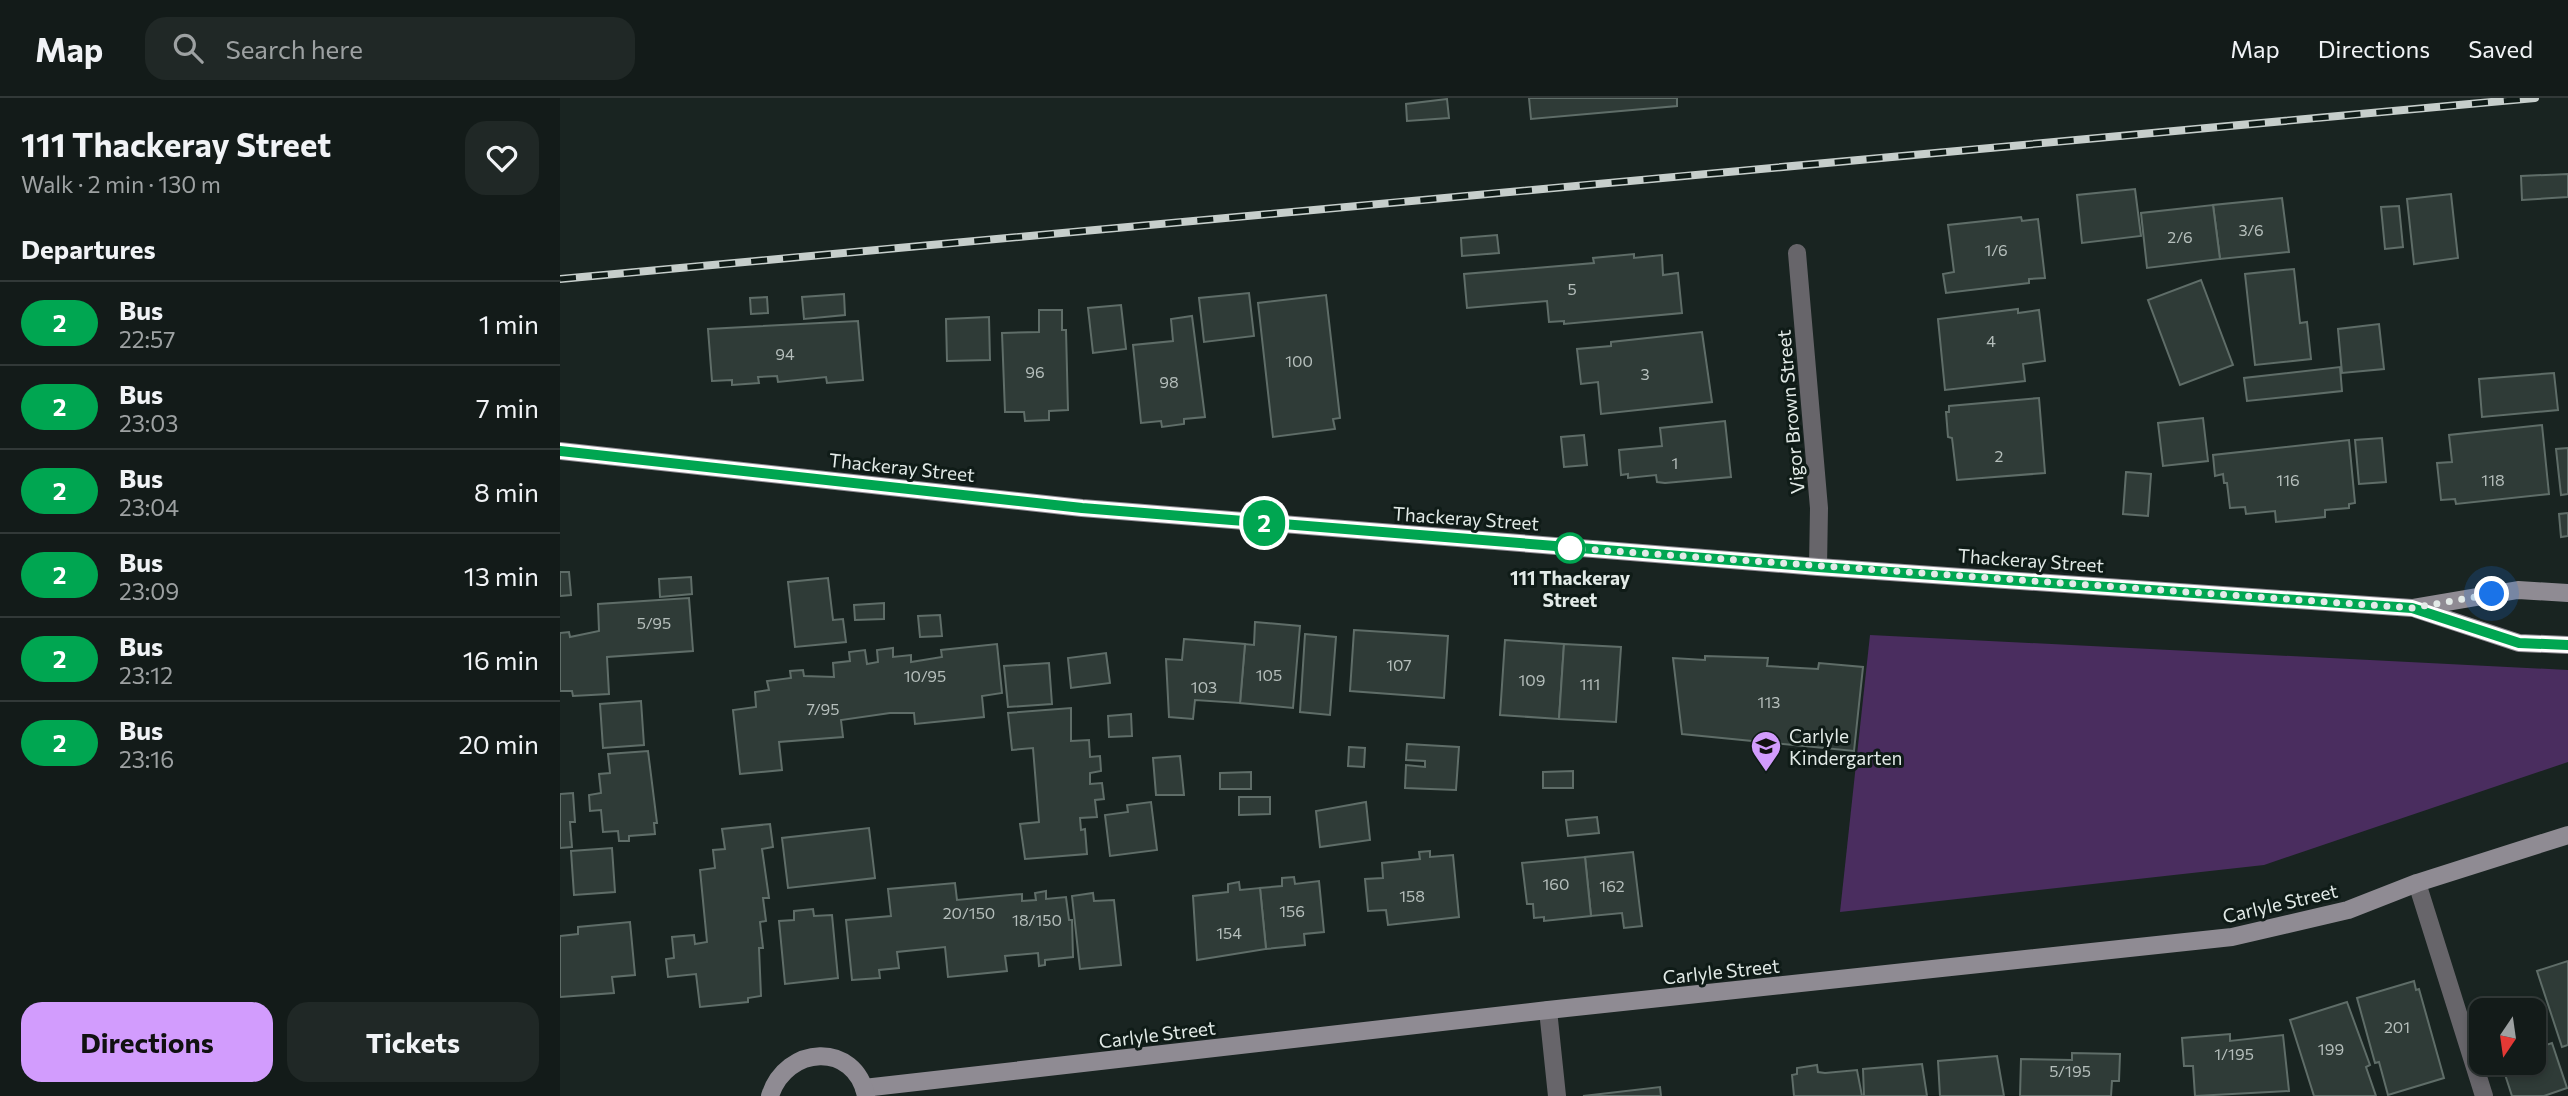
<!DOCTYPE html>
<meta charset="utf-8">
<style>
:root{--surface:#131b19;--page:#202826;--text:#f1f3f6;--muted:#9da1a2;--line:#323938;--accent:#d29cfd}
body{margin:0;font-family:Commissioner,sans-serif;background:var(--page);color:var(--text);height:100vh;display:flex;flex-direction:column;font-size:26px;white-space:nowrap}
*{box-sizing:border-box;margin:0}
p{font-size:23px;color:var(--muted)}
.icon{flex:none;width:38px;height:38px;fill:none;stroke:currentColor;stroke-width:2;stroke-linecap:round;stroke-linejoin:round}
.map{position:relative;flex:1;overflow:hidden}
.side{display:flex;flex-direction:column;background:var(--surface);width:560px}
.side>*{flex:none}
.badge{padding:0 14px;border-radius:23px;font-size:24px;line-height:46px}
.needle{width:46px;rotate:193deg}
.controls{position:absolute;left:1909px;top:900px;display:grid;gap:14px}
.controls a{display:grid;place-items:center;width:77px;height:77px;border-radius:14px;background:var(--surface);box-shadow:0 4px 10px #0003,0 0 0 2px var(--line);font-size:35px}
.you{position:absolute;width:35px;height:35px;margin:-18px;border:5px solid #fff;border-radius:50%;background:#1a73e8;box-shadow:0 0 0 10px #1a73e833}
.map>.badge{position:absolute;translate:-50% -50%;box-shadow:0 0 0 4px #fff}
h2{padding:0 21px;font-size:26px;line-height:63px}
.round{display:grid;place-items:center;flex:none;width:74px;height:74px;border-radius:21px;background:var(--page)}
.head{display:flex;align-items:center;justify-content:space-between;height:119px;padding:0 21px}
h1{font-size:33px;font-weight:700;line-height:52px}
.button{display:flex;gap:14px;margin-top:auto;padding:14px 21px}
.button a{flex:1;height:80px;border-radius:21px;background:var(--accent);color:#111;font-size:28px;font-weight:700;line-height:80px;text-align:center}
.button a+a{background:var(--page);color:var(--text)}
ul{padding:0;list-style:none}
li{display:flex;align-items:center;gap:21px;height:84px;padding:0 21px;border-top:2px solid var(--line)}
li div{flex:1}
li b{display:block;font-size:26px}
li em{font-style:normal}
li .badge{min-width:77px;font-weight:700;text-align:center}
header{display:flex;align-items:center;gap:42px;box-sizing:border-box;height:98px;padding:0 35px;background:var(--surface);border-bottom:2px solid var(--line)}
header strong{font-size:33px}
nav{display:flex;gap:38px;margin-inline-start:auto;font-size:24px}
.search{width:490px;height:63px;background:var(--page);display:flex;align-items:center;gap:18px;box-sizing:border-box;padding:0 24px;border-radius:21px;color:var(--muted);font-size:26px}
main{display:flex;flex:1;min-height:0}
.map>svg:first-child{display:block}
.green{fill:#4a2d5f}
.building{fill:#2f3b37;stroke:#5f6d68;stroke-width:2}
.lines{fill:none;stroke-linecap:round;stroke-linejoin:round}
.street{stroke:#67656a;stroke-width:18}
.secondary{stroke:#8f8b93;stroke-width:18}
.rail-casing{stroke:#c6cecb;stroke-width:8}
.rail{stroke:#0f1b17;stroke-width:5;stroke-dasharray:16;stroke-linecap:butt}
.line-casing{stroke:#fff;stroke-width:16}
.line{stroke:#00a651;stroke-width:10}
.walk{stroke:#e2eae7;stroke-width:7;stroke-dasharray:0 12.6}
.stop-dot{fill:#fff;stroke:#00a651;stroke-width:3.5}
.labels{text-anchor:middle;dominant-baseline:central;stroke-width:6;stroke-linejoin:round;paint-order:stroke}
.number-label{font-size:16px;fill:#b5bebb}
.street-label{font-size:19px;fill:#e2eae7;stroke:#0f1b17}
.stop-label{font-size:19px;font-weight:bold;fill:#e2eae7;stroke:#0f1b17}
.poi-label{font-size:19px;fill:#e2eae7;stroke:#0f1b17;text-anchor:start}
</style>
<header>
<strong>Map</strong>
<div class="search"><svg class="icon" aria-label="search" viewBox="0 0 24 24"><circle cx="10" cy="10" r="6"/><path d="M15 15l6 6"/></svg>Search here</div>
<nav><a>Map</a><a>Directions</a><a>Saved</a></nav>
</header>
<main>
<section class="side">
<div class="head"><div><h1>111 Thackeray Street</h1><p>Walk · 2 min · 130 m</p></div><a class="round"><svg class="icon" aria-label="heart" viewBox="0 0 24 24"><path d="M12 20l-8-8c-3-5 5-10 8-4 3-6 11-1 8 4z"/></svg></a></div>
<h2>Departures</h2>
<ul>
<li><span class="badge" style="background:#00a651;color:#fff">2</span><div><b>Bus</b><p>22:57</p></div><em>1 min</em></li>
<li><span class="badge" style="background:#00a651;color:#fff">2</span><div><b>Bus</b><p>23:03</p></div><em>7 min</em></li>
<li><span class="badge" style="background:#00a651;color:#fff">2</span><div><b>Bus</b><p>23:04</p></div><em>8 min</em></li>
<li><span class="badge" style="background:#00a651;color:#fff">2</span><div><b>Bus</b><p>23:09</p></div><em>13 min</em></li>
<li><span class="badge" style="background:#00a651;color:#fff">2</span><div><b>Bus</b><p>23:12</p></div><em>16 min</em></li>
<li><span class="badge" style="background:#00a651;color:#fff">2</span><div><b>Bus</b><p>23:16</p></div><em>20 min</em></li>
</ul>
<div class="button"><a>Directions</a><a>Tickets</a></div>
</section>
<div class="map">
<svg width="2008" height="998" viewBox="0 0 2008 998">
<rect width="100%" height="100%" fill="#192421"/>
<polygon class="green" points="1310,537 2008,572 2008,664 1704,767 1280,814"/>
<g class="building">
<polygon points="969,0 1117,0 1117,8 971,21"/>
<polygon points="887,1 889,20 847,23 846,6"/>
<polygon points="2008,76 2008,99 1962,102 1961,78"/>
<polygon points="1575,91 1581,138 1522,145 1517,97"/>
<polygon points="1891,96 1898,160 1854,166 1847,101"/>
<polygon points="1722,100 1729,154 1660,161 1653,107"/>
<polygon points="1653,107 1660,161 1587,170 1581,115"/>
<polygon points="1839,108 1843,149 1825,151 1821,109"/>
<polygon points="1461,119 1462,123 1478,121 1485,180 1469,181 1469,185 1386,195 1383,176 1394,174 1388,127"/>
<polygon points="937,137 939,155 902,158 901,140"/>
<polygon points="1074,156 1074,160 1102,157 1103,177 1118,175 1122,215 1004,226 1004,223 989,224 987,203 907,210 904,176 1034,165 1033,160"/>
<polygon points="1734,171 1740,225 1747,224 1751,261 1695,267 1685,176"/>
<polygon points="1641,182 1673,267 1620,287 1588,202"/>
<polygon points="689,195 694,238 644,244 639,200"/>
<polygon points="284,196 285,217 244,221 242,199"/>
<polygon points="766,197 780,320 773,321 775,331 713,339 698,205"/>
<polygon points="207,199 208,215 191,216 190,200"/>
<polygon points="561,207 566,251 533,255 528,210"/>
<polygon points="1458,211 1458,215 1479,212 1485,263 1463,266 1465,283 1385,292 1378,221"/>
<polygon points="479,212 502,212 502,232 506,232 508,312 489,313 489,322 465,323 464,314 445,314 442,235 479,234"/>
<polygon points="632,218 645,319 624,321 624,326 602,329 601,323 581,325 573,247 613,243 611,221"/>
<polygon points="429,219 430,262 387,263 386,221"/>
<polygon points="298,223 303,282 267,285 266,279 218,284 217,278 198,279 199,285 172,287 172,282 152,283 148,231"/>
<polygon points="1819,226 1824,271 1782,275 1778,231"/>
<polygon points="1142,234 1152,304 1041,316 1038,284 1021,286 1017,251 1051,248 1051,244"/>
<polygon points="1780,269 1782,293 1687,303 1684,280"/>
<polygon points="1994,275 1998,312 1922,319 1919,281"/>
<polygon points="1479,300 1485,375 1397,382 1392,340 1388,339 1386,314 1389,314 1389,308"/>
<polygon points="1643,320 1648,363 1603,368 1598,325"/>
<polygon points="1165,323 1171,379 1105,385 1097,384 1096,377 1068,380 1068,376 1061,377 1059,352 1102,348 1100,330"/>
<polygon points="1982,327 1989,396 1896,406 1895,401 1881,402 1877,365 1892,364 1889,337"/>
<polygon points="1024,337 1027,367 1004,369 1001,339"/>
<polygon points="1822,340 1826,384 1799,386 1795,342"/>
<polygon points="1789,342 1795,405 1789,406 1789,410 1765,412 1765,419 1716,424 1715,413 1686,416 1685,409 1670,410 1667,385 1664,385 1663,376 1655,378 1653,357"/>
<polygon points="2008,350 2008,396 2001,397 1996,351"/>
<polygon points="1566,374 1591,376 1588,418 1563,416"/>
<polygon points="2008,415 2008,438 2001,439 1999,416"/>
<polygon points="0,474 9,474 11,497 0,498"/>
<polygon points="131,479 132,496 100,499 99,481"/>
<polygon points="268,480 273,522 283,521 286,544 235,549 228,484"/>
<polygon points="129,500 133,553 47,559 49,596 13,598 12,593 0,593 0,535 9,534 10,539 39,533 38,506"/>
<polygon points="324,505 324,521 295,522 294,507"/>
<polygon points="380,517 382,538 360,539 358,518"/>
<polygon points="695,524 740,528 733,610 680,605 685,546 694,547"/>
<polygon points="794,532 888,538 884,600 790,593"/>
<polygon points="745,536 776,539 770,617 740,614"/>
<polygon points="624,541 685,546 680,605 635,602 633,621 609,619 606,561 622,562"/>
<polygon points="945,542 1004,546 999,621 940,617"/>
<polygon points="437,546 442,595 422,598 424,619 355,626 354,615 330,615 281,622 283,639 219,644 222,672 180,676 173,612 196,609 195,594 209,592 207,583 231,580 230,573 243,572 244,578 274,579 273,565 290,563 289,554 305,552 307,566 318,564 317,552 333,550 333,559 351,557 351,564 382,559 381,552"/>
<polygon points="1004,546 1061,549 1056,624 999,621"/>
<polygon points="546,555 550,585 511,590 508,560"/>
<polygon points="1145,558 1208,560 1207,568 1258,571 1259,565 1303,569 1294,653 1122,636 1113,560 1145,562"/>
<polygon points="489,565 492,606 448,609 444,568"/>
<polygon points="81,603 84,647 43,650 40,606"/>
<polygon points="511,610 511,643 529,642 530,659 540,658 541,673 530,675 530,686 542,685 544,701 535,702 537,719 520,720 521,732 525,731 527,756 465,761 460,726 479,724 473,650 452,652 448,615"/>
<polygon points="571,616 572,638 549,639 548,618"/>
<polygon points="847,646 899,649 896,692 845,690 846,667 865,669 865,663 846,662"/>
<polygon points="789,649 805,650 804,669 788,668"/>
<polygon points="88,653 97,725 94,725 95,736 69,738 69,743 59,743 58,733 43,734 41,712 30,713 29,697 41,695 39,676 50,675 48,656"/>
<polygon points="620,658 624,697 596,697 593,660"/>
<polygon points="1013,673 1013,690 983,690 983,674"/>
<polygon points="691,674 691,691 660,691 660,675"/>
<polygon points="13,695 15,724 10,724 12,749 0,750 0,696"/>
<polygon points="679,699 710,699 710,716 679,717"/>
<polygon points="591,704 597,752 550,758 545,717 568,714 567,707"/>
<polygon points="806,704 810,742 760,749 756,713"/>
<polygon points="1037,719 1039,735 1008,738 1006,722"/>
<polygon points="210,726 213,749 202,751 209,800 203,800 206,823 200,824 203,850 199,850 201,898 188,900 188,904 140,909 136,876 108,879 106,861 114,860 112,839 134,837 135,846 147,844 140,772 155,770 153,752 165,751 162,731"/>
<polygon points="309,730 315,780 228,790 222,740"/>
<polygon points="52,750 55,794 14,797 11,753"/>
<polygon points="870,753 870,759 893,757 899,819 828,827 826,812 808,813 805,781 823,780 822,765 860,761 859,754"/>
<polygon points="1073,754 1082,828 1064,830 1062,815 1031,818 1025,759"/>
<polygon points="1025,759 1031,818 984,823 984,819 974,820 973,806 967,806 962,765"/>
<polygon points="734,779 735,786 759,783 764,834 744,836 745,847 706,851 700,790 722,788 722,780"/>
<polygon points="679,784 680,792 700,790 706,851 637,862 633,798 668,794 668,786"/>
<polygon points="395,785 397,802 462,796 462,803 476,802 475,795 486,793 486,801 506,799 509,822 512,822 513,859 485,862 485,867 479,868 478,855 445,858 447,873 388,879 385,849 337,854 339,870 319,872 320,880 292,882 286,822 331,818 328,791"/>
<polygon points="533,795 534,803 554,802 561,867 520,871 512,798"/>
<polygon points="253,811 254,818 272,817 278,880 225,886 219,823 234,822 234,813"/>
<polygon points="70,824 75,877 52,879 54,895 0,899 0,838 18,836 18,829"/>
<polygon points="2008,863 2008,947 2002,949 1977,873"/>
<polygon points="1854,883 1856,892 1859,891 1884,980 1828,997 1819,964 1815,965 1797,900"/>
<polygon points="1787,904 1810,967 1806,969 1816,998 1754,998 1730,922"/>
<polygon points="1670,936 1670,943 1723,937 1729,993 1635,998 1633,968 1624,968 1622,940"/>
<polygon points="1992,945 2007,990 1984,998 1952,998 1941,964 1974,964 1974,951"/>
<polygon points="1512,955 1560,956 1559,983 1552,983 1551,998 1460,998 1461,961 1512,962"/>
<polygon points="1437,958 1444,998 1380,998 1378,963"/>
<polygon points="1362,966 1367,998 1304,998 1303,971"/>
<polygon points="1257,967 1258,974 1265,975 1297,972 1302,998 1234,998 1232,977 1237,976 1237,970"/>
<polygon points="1100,989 1101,998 1023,998"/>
</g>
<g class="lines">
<g class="street">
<polyline points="1237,155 1259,410 1258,469"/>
<polyline points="1857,785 1924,998"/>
<polyline points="988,912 997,998"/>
</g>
<g class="secondary">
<polyline points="0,353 522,410 1258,469 1852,510 1958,492 2008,495"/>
<polyline points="1856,511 1959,545 2008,547"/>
<polyline points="304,990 988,912 1672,839 1788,812 1857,785 2008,737"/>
<path d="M210,998C226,947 295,943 306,998"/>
</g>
<g class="rail-casing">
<polyline id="rail" points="0,181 1975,0"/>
</g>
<use href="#rail" class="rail"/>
</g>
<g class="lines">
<g class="line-casing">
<polyline id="line" points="0,353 522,410 1258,469 1852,510 1959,545 2008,547"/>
</g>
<use href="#line" class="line"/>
<polyline class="walk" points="1010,450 1852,510 1932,496"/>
</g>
<defs>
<g id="school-pin" transform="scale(1.575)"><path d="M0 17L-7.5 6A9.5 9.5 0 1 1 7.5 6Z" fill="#d29cfd" stroke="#0f1b17"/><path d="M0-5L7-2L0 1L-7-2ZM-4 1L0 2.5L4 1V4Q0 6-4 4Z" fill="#111"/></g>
</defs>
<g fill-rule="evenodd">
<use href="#school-pin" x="1206" y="648"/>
</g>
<circle class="stop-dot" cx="1010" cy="450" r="14"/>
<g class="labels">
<g class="number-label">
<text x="1691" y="131">3/6</text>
<text x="1620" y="138">2/6</text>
<text x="1436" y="151">1/6</text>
<text x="1012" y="190">5</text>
<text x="1431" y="242">4</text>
<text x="225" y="255">94</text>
<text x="739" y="262">100</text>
<text x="475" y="273">96</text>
<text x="1085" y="275">3</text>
<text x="609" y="283">98</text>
<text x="1439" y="357">2</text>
<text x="1115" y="364">1</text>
<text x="1728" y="381">116</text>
<text x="1933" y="381">118</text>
<text x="94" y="524">5/95</text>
<text x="839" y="566">107</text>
<text x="709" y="576">105</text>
<text x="365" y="577">10/95</text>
<text x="972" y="581">109</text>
<text x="1030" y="585">111</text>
<text x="644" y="588">103</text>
<text x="1209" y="603">113</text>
<text x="263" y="610">7/95</text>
<text x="996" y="785">160</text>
<text x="1052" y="787">162</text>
<text x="852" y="797">158</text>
<text x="732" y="812">156</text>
<text x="409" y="814">20/150</text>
<text x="477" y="821">18/150</text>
<text x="669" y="834">154</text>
<text x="1837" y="928">201</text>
<text x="1771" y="950">199</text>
<text x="1674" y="955">1/195</text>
<text x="1510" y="972">5/195</text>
</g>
<g class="street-label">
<text transform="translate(1230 314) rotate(-95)">Vigor Brown Street</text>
<text transform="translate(342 369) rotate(6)">Thackeray Street</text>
<text transform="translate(906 420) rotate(4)">Thackeray Street</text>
<text transform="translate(1471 462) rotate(4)">Thackeray Street</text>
<text transform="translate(1720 805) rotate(-13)">Carlyle Street</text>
<text transform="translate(1161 873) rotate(-6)">Carlyle Street</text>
<text transform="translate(597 936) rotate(-7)">Carlyle Street</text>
</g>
<g class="stop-label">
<text x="1010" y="479">111 Thackeray<tspan x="1010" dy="22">Street</tspan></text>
</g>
<g class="poi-label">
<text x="1229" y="637">Carlyle<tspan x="1229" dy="22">Kindergarten</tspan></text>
</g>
</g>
</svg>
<div class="controls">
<a><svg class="needle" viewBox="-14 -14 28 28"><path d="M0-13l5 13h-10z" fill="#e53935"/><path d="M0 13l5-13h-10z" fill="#9da1a2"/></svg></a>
</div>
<div class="you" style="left:1932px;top:496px"></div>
<b class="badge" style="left:704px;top:425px;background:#00a651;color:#fff">2</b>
</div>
</main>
